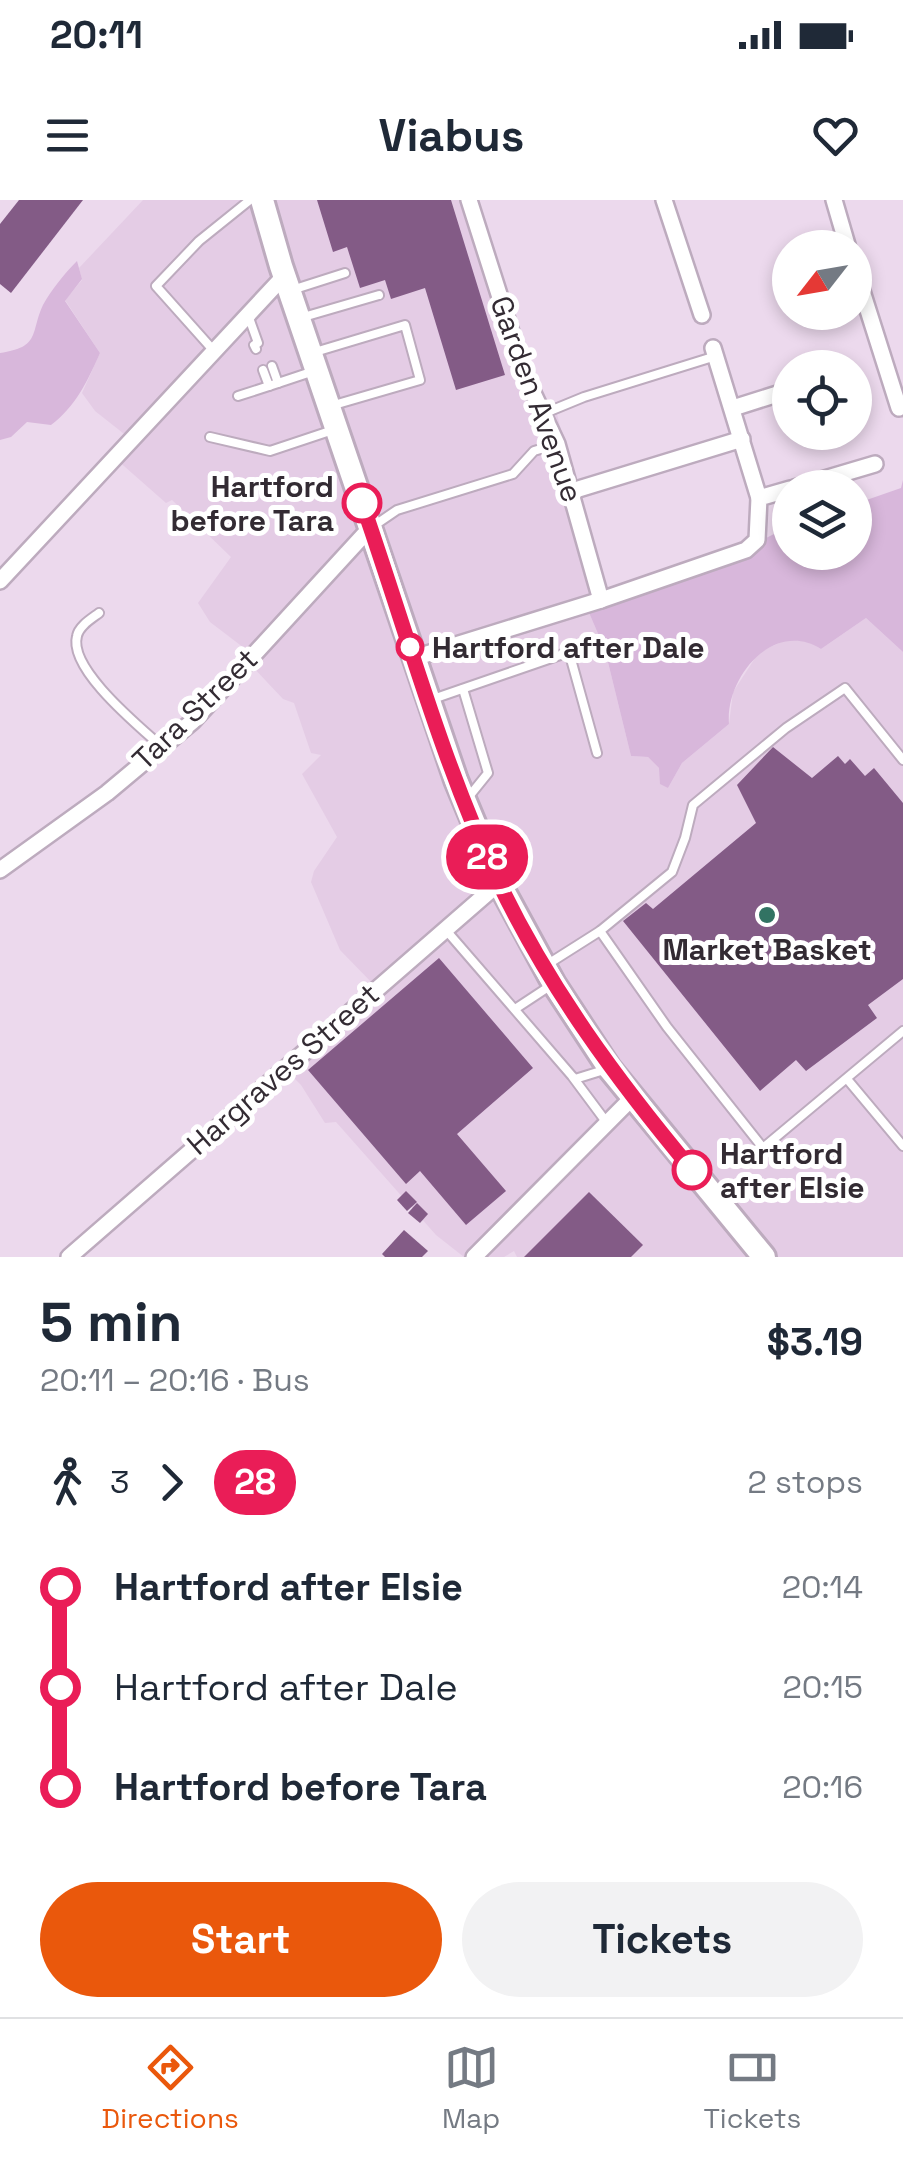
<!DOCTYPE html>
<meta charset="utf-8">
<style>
:root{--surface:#fff;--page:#f2f2f3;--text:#1f2937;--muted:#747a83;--line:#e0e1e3;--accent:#ea580c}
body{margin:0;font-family:"Space Grotesk",sans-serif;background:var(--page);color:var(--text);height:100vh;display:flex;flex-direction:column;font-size:38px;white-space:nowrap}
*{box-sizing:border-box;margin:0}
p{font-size:32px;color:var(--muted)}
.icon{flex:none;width:55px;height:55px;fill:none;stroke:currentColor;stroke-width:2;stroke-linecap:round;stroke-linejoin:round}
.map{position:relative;height:1057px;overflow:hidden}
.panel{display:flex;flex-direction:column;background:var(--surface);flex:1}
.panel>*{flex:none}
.badge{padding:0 20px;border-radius:32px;font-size:35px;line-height:65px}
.needle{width:65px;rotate:239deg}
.tools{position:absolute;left:772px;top:30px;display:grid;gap:20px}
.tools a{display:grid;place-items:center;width:100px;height:100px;border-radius:50%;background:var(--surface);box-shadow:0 5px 15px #0003;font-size:50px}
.map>.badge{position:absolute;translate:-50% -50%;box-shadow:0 0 0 5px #fff}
.legs{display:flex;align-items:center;gap:15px;height:110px;padding:0 40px;font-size:32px}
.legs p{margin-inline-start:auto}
.headline{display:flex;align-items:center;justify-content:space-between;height:170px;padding:0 40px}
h1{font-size:55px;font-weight:600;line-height:75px}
.button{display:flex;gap:20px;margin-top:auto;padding:20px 40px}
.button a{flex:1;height:115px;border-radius:60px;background:var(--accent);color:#fff;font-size:40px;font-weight:600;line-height:115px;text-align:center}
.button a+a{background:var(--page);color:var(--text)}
ul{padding:0 40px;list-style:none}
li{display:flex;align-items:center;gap:35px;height:100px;font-size:38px}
li i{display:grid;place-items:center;width:15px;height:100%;margin:0 12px;background:currentColor}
li i::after{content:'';width:25px;height:25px;margin:-12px;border:8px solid;border-radius:50%;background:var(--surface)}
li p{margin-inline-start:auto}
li:first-child i{background:linear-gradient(#0000 50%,currentColor 0)}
li:last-child i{background:linear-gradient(currentColor 50%,#0000 0)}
.status{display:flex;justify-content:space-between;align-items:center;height:70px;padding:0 50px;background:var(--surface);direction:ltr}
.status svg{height:28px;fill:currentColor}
header{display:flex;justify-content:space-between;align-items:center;height:130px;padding:0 40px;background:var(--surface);font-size:45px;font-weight:600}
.menu{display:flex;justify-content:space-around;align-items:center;height:140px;border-top:2px solid var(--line);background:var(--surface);font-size:28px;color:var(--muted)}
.menu a{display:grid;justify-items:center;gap:5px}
.menu .active{color:var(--accent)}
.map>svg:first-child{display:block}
.built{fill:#e4cce5}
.green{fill:#d8b7db}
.building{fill:#835b86}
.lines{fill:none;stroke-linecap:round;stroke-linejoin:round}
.service-casing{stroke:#bdabbe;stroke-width:12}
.minor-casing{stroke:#bdabbe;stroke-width:20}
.secondary-casing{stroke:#bdabbe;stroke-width:28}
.service{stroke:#fff;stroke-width:8}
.minor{stroke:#fff;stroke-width:15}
.secondary{stroke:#fff;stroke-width:22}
.line-1-casing{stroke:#fff;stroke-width:22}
.line-1{stroke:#ea1d57;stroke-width:15}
.stop-1-dot{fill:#fff;stroke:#ea1d57;stroke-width:5}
.poi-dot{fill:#327363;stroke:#fff;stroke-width:4}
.labels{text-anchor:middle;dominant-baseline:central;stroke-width:10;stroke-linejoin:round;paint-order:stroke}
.street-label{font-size:30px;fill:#332b33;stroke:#fff}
.stop-label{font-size:30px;font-weight:bold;fill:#332b33;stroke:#fff;text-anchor:start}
.poi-label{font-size:30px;font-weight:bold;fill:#332b33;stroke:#fff}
</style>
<div class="status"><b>20:11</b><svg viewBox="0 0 49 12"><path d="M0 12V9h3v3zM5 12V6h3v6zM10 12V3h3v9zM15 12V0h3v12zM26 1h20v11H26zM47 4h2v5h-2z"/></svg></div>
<header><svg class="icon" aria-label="menu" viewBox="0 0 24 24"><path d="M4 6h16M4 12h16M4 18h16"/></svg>Viabus<svg class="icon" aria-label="heart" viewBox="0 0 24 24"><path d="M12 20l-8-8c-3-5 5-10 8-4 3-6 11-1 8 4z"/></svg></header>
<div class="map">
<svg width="903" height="1057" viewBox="0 0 903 1057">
<rect width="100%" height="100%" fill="#ecd9ed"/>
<polygon class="built" points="143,0 470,0 530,177 557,214 602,391 584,401 605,450 631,556 648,557 659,568 668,588 682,563 729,524 733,492 759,452 788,439 810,442 821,449 866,418 903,452 903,1057 517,1057 514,1051 504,1057 464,1057 436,1035 336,922 325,923 301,885 284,868 374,785 340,750 311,682 314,671 337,637 302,574 321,555 311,553 294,503 283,499 248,462 248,451 210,422 198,403 231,357 172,300 166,303 116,259 128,237 95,211 82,193 100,153 65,100 82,80 79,68"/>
<g class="green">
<path d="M77,61L82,79L65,101L100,153C87,182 76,206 51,225L27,222L11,237L0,240V153C41,147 30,133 43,105C51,90 65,73 77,61Z"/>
<path d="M903,280V452L866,418L821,449C774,419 725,477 729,524L682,563L668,588L660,584L659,568L648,557L631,556L605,450L584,401L766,338L790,326V352H855V304L901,288Z"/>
</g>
<g class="building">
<polygon points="19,0 83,0 11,93 0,84 0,24"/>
<polygon points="317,0 451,0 505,175 456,190 425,88 391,99 385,80 360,88 347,47 333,52"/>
<polygon points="773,547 812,578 838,556 845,564 850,559 865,576 874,568 903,603 903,779 868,805 877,818 806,871 796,860 760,891 623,721 646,703 653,709 756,623 737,585"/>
<polygon points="439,758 533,868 457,934 506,991 466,1025 420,971 406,984 308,870"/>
<polygon points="406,991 417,1002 407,1011 397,1000"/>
<polygon points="589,992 643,1045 631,1057 524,1057"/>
<polygon points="417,1003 428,1014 420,1023 408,1013"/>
<polygon points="404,1030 428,1051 422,1057 385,1057 382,1054"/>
</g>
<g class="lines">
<g class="service-casing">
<g id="service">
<polyline points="295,89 345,73"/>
<polyline points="248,115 258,143 254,145 256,149"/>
<polyline points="300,118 379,95"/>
<polyline points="214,151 156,86 199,41 250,0"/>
<polyline points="315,152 405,125 420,180 334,205"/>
<polyline points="272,166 278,183"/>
<polyline points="263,170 269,186 314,171"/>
<polyline points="238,196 269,186"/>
<polyline points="545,213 584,197 716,156"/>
<polyline points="210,237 270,251 333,230"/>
<polyline points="375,325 397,310 513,274 534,251 557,244"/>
<path d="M99,413C91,419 79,426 77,436C68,469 140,527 162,547"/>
<polyline points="463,489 488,573 467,599"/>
<polyline points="433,499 569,452 597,553"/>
<polyline points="445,729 572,876 607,923"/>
<polyline points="600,731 667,827 763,948 903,831"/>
<polyline points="548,764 600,731 672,672 685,638 693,605 786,528 845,488 903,560"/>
<polyline points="515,809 553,784"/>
<polyline points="575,879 604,870"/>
<polyline points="847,879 903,946"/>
</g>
</g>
<g class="minor-casing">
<g id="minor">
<polyline points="469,0 525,176 557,244 601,400"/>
<polyline points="664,0 702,115"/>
<polyline points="834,0 848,48"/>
<polyline points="855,69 899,208"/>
<polyline points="713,148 759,298"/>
<polyline points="733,208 790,190"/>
<polyline points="794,288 875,264"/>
<polyline points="572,291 742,239"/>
<polyline points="0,381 285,75"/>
<polyline points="414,458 601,400 746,350 757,340 759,298 790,289"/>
<polyline points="0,670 107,593 193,521 371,327"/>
<polyline points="69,1057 499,683"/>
<polyline points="474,1057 632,898"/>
</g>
</g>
<g class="secondary-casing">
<polyline id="secondary" points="262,0 281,66 456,580 499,683 554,784 609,868 764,1057"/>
</g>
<use href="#service" class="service"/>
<use href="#minor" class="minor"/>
<use href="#secondary" class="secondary"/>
</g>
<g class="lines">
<g class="line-1-casing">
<path id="line-1" d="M362,303C406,429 441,560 498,681C549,788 617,880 692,970"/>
</g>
<use href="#line-1" class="line-1"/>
</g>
<g class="stop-1-dot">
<circle cx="362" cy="303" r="18"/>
<circle cx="410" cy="447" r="12"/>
<circle cx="692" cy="970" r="18"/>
</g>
<circle class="poi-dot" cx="767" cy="715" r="10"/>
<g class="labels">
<g class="street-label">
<text transform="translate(537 199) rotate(70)">Garden Avenue</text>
<text transform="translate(195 509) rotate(-44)">Tara Street</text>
<text transform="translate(283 869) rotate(-41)">Hargraves Street</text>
</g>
<g class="stop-label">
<text x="334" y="286" text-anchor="end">Hartford<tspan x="334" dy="34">before Tara</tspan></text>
<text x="432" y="447">Hartford after Dale</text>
<text x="720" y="953">Hartford<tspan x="720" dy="34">after Elsie</tspan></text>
</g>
<g class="poi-label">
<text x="767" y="749">Market Basket</text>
</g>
</g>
</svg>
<div class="tools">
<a><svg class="needle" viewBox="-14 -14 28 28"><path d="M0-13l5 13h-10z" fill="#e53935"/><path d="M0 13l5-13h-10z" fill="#747a83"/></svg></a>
<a><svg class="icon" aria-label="locate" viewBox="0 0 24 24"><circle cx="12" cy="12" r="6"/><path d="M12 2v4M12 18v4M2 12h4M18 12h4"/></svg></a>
<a><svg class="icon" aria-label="layers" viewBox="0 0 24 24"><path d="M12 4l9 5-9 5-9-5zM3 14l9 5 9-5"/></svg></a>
</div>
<b class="badge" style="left:487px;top:657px;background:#ea1d57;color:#fff">28</b>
</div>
<section class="panel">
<div class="headline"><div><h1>5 min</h1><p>20:11 – 20:16 · Bus</p></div><b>$3.19</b></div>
<div class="legs"><svg class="icon" aria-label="walk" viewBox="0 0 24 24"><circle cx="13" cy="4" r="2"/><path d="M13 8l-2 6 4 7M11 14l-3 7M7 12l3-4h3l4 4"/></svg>3<svg class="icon" aria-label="forward" viewBox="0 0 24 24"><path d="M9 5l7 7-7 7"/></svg><b class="badge" style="background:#ea1d57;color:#fff">28</b><p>2 stops</p></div>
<ul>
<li><i style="color:#ea1d57"></i><b>Hartford after Elsie</b><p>20:14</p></li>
<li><i style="color:#ea1d57"></i><span>Hartford after Dale</span><p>20:15</p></li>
<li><i style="color:#ea1d57"></i><b>Hartford before Tara</b><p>20:16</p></li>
</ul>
<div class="button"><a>Start</a><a>Tickets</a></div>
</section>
<nav class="menu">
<a class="active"><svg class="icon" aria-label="directions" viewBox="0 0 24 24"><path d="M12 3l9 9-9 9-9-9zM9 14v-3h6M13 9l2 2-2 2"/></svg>Directions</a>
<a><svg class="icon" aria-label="map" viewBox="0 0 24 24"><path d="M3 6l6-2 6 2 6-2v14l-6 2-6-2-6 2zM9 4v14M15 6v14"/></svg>Map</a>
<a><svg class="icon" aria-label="tickets" viewBox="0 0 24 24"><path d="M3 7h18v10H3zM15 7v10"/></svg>Tickets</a>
</nav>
